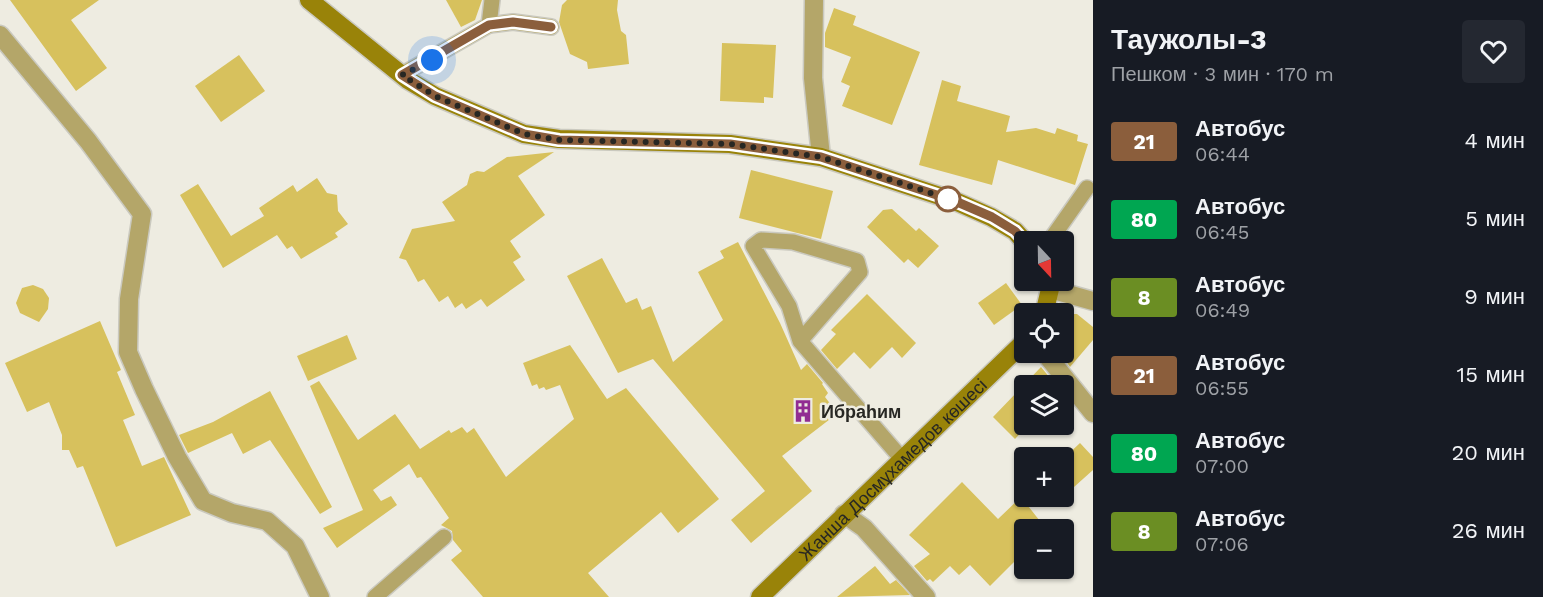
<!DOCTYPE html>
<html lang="ru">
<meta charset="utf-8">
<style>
:root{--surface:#171b24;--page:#242831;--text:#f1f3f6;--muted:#9ea1a6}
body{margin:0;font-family:"Work Sans",sans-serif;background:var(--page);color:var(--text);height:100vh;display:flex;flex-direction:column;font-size:22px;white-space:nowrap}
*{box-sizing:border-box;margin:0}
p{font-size:20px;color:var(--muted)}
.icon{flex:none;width:33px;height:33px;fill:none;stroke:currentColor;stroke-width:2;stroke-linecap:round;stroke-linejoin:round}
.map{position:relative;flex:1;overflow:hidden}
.sheet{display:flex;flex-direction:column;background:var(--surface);width:450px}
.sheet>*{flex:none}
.badge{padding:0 12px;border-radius:4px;font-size:21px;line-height:39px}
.needle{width:39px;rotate:158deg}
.buttons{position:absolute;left:1014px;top:231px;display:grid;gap:12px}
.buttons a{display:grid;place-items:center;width:60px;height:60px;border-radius:6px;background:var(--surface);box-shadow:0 2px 4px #0004;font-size:30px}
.you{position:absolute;width:30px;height:30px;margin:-15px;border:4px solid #fff;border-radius:50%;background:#1a73e8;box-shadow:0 0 0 9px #1a73e833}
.map>.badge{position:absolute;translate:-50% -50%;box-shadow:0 0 0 3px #fff}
.round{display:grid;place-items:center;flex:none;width:63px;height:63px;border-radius:6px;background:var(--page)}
.headline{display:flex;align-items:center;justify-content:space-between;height:102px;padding:0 18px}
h1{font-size:28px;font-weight:700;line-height:45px}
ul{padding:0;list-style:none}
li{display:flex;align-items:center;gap:18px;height:78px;padding:0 18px}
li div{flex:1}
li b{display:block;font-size:22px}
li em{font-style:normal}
li .badge{min-width:66px;font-weight:700;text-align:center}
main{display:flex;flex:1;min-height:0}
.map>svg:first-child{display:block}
.building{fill:#d7c15d}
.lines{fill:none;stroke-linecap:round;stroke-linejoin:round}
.lane-casing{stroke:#cac9bf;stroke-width:18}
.street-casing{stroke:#cac9bf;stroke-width:21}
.secondary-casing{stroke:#cac9bf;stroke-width:21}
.lane{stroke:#b4a669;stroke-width:15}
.street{stroke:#b4a669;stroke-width:18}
.secondary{stroke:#998309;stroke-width:18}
.line-casing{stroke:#fff;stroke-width:14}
.line{stroke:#8b5e3c;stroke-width:9}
.walk{stroke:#272723;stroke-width:6;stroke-dasharray:0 10.8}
.stop-dot{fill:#fff;stroke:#8b5e3c;stroke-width:3}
.labels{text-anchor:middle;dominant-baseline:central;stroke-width:5;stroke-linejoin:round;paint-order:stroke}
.poi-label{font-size:18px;font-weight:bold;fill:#272723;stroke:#eeece1;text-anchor:start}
.street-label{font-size:18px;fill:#272723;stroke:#eeece1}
</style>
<main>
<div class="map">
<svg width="1093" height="597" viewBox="0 0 1093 597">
<rect width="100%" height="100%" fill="#eeece1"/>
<g class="building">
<polygon points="10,0 99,0 71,20 107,68 76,91"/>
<polygon points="446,0 482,0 475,20 461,27"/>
<polygon points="567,0 618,0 617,10 621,31 626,35 629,64 588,69 587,62 570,54 559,22 562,5"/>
<polygon points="834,8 856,16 853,25 920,52 892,125 842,106 850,86 841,82 851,57 825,47 825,33"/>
<polygon points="722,43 776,45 773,98 764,97 764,103 720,101"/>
<polygon points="239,55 265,91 221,122 195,86"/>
<polygon points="942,80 961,86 957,101 1010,116 1006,132 1036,128 1055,134 1057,128 1078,135 1077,141 1088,144 1075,185 998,160 992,185 919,165"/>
<polygon points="554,152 518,176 545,215 510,241 521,257 513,262 525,280 487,307 481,299 466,309 462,303 455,308 448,296 439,302 424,279 418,282 406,260 399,258 412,229 455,221 442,202 467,185 470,174 477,171 484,172 507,157"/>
<polygon points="751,170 833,191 821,239 739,218"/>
<polygon points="317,178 327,193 337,195 338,211 348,224 335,233 338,237 301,259 292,246 287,249 277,235 223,268 180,195 198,184 231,236 264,216 259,208 293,185 297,192"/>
<polygon points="892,209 916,231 919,228 939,246 918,268 908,259 904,263 867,227 883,210"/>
<polygon points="738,242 780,323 801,370 807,364 823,383 822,384 828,393 825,397 835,410 832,413 834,416 782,456 812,491 751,543 731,520 765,491 653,359 618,373 567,276 602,258 626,303 637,298 642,310 651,306 673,362 723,320 698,272 724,258 720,251"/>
<polygon points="1006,283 1022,305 994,325 978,303"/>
<polygon points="33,285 43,289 49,298 48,309 39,322 20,313 16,303 22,288"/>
<polygon points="867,294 916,343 902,358 892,347 870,369 854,352 837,369 821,350 836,334 831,330"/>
<polygon points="1064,314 1077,314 1093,327 1093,340 1070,367 1064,358"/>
<polygon points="100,321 121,370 117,372 135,415 123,420 142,466 164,457 191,515 116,547 83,466 77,468 69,450 62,450 62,435 49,402 27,412 5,363"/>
<polygon points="347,335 357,359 308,381 297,356"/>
<polygon points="570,345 607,399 626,388 719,499 678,533 661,512 588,573 609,597 483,597 451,560 462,551 453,540 452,531 441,525 449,518 421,477 417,478 409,464 373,490 381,501 391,496 397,505 337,548 323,528 363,510 310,386 319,381 358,440 395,414 420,449 449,430 451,433 462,427 467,433 474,428 506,477 574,419 560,385 546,390 544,387 539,389 537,384 532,386 523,363"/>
<polygon points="1041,367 1055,384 1024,386 1024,429 1015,439 993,417"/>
<polygon points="270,391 332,507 320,514 270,440 243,454 232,433 188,453 179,435 213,422"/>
<polygon points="1080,443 1093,457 1093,470 1074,487 1064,476 1064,458"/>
<polygon points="962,482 998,519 1021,497 1047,530 1024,530 1024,552 990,586 970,565 959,575 950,566 933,582 930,579 927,581 914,566 930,554 909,535"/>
<polygon points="875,566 890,584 896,580 910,595 837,597"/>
</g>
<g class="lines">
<g class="lane-casing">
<g id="lane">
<polyline points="489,25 513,22 551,27"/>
<polyline points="401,75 489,25 492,0"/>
<polyline points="1049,242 1087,188"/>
<polyline points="800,341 860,272 857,261 793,242 761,240 753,246 789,306 800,341 902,459"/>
<polyline points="375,597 444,537"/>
</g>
</g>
<g class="street-casing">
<g id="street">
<polyline points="814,0 813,78 821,157"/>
<polyline points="0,35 88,141 142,214 129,299 128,352 144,389 177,457 203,501 232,513 267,521 295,546 320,597"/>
<polyline points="1050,289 1093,301"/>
<polyline points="1044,352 1093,413"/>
<polyline points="844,514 864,528 926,597"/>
</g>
</g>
<g class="secondary-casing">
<g id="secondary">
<polyline points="309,0 408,80 435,96 524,134 559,139 730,144 821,157 955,201 991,217 1015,231 1025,242"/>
<polyline points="1044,314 1050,289 1049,280"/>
<path id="s1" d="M760,597L1024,342"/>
</g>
</g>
<use href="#lane" class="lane"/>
<use href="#street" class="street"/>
<use href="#secondary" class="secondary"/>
</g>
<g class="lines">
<g class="line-casing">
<polyline id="line" points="551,27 513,22 489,25 402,75 435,96 524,134 559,140 730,144 821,157 955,201 992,217 1015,231 1025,242"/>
</g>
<use href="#line" class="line"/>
<polyline class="walk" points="432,60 402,75 435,96 524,134 559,140 730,144 821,157 955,201 948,199"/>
</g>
<defs>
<g id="building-bare" transform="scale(1.8)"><path d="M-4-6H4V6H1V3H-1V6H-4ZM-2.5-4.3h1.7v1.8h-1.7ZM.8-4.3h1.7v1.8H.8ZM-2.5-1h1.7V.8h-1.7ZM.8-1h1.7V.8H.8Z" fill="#912c92" stroke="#eeece1" stroke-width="2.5" paint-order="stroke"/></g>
</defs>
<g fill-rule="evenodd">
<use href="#building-bare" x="803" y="411"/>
</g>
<circle class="stop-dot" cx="948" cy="199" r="12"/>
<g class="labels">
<g class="poi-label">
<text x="821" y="411">Ибраһим</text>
</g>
<g class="street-label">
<text stroke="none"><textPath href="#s1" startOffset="184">Жанша Досмұхамедов көшесі</textPath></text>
</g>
</g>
</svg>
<div class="buttons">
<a><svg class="needle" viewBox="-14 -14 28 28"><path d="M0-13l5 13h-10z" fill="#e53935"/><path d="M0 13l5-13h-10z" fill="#9ea1a6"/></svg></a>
<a><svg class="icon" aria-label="locate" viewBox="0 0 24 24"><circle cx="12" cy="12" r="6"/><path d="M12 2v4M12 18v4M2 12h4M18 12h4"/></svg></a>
<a><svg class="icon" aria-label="layers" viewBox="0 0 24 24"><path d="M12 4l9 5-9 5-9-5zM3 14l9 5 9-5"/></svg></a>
<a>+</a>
<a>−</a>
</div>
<div class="you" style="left:432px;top:60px"></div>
</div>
<section class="sheet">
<div class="headline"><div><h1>Таужолы-3</h1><p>Пешком · 3 мин · 170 m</p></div><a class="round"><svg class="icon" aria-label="heart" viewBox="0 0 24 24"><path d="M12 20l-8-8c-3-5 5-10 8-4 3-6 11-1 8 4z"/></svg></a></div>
<ul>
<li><span class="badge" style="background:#8b5e3c;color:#fff">21</span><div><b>Автобус</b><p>06:44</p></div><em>4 мин</em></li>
<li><span class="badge" style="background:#00a651;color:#fff">80</span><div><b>Автобус</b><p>06:45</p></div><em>5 мин</em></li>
<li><span class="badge" style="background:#6b8e23;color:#fff">8</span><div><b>Автобус</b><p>06:49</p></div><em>9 мин</em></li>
<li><span class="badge" style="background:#8b5e3c;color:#fff">21</span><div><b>Автобус</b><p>06:55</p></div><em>15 мин</em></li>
<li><span class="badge" style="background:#00a651;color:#fff">80</span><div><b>Автобус</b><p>07:00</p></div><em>20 мин</em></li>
<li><span class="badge" style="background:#6b8e23;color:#fff">8</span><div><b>Автобус</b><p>07:06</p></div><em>26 мин</em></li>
</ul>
</section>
</main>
